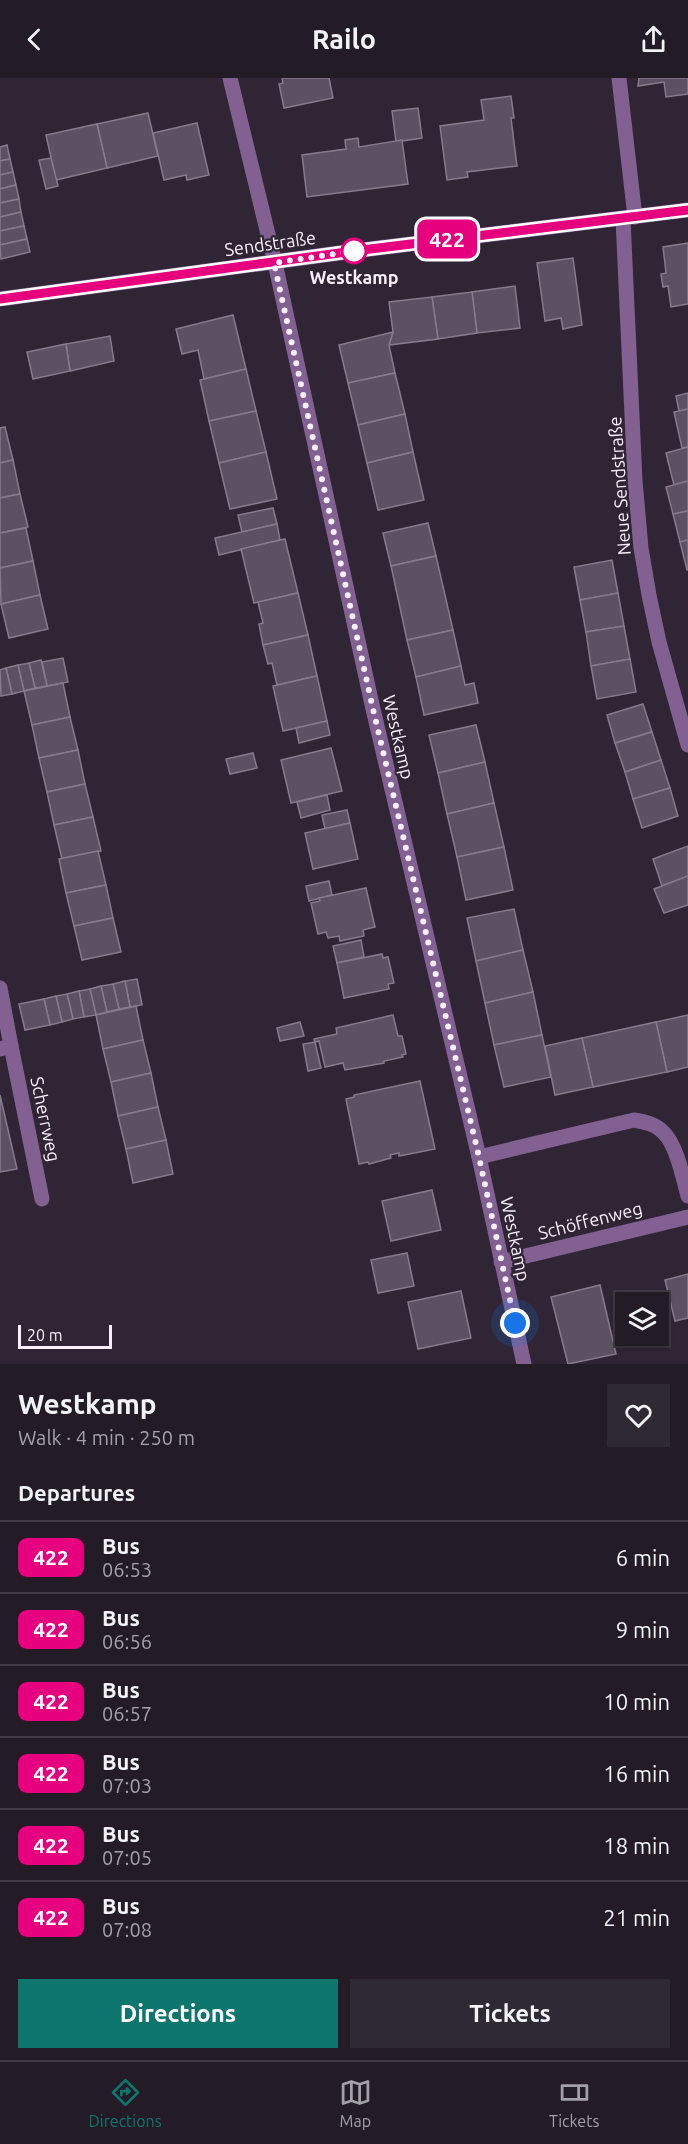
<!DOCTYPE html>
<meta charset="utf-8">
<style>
:root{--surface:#231c27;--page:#2f2933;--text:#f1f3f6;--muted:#a3a1a7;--line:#403a44;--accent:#0f766e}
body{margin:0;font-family:Ubuntu,sans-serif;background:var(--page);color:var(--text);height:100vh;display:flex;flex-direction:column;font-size:22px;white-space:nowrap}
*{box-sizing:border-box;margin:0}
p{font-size:20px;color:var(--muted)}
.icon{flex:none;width:33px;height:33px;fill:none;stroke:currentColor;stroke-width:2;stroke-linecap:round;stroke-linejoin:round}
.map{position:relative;height:1286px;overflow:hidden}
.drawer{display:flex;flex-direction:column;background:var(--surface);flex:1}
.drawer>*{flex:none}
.badge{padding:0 12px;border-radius:9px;font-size:21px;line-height:39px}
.fabs{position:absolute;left:615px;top:1214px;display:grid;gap:12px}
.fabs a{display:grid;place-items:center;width:54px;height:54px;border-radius:0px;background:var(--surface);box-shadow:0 2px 4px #0004,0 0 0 2px var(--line);font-size:30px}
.scale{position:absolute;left:18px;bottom:15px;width:94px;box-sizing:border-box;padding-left:6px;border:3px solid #f7f0fb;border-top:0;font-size:16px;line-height:21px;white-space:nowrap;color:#f7f0fb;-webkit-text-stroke:4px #2f2534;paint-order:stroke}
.you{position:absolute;width:30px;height:30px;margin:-15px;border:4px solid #fff;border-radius:50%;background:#1a73e8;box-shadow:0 0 0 9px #1a73e833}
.map>.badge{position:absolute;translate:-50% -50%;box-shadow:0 0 0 3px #fff}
h2{padding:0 18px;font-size:22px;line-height:54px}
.round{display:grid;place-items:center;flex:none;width:63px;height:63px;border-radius:0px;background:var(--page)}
.summary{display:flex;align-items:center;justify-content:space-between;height:102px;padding:0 18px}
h1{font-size:28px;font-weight:700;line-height:45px}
.primary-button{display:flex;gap:12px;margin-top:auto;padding:12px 18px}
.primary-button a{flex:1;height:69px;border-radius:0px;background:var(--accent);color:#fff;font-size:24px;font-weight:700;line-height:69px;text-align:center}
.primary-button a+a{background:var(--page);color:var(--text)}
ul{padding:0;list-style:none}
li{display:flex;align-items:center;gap:18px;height:72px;padding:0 18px;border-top:2px solid var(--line)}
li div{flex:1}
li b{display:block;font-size:22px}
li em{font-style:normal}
li .badge{min-width:66px;font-weight:700;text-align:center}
header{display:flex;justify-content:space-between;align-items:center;height:78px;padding:0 18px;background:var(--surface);font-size:27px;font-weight:700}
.tab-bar{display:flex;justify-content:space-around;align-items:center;height:84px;border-top:2px solid var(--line);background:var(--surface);font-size:16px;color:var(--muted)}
.tab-bar a{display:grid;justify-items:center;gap:3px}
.tab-bar .current{color:var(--accent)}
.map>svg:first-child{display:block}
.building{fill:#5c5162;stroke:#867a8c;stroke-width:1.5}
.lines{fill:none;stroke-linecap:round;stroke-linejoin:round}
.lane{stroke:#826192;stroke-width:15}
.street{stroke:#826192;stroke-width:15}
.line-casing{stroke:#fff;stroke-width:14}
.line{stroke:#e6007e;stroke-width:9}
.walk{stroke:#f7f0fb;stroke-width:6;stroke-dasharray:0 10.8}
.stop-dot{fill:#fff;stroke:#e6007e;stroke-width:3}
.labels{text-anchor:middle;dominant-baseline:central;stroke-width:4.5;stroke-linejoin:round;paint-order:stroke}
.street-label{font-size:18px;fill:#f7f0fb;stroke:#2f2534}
.stop-label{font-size:18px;font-weight:bold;fill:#f7f0fb;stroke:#2f2534}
</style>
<header><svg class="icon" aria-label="back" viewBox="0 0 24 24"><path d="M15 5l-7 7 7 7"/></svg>Railo<svg class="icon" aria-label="share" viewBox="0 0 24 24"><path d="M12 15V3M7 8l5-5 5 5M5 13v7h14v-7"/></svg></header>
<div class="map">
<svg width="688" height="1286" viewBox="0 0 688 1286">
<rect width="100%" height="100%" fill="#2f2534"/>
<g class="building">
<polygon points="282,0 329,0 333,20 284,30 279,6 283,5"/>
<polygon points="639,0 688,0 688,16 666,19 664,4 638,8"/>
<polygon points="511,18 514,40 511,40 517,88 467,94 468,99 447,102 440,48 484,42 481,22"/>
<polygon points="418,30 422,60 396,64 392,33"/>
<polygon points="148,35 158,78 107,90 97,46"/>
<polygon points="197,45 209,97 187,102 186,97 164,102 153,55"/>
<polygon points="97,46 107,90 56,102 46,57"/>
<polygon points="358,60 359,69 402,62 408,106 307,119 302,77 346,71 345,62"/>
<polygon points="7,67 10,81 0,83 0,69"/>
<polygon points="51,80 58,108 46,111 39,82"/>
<polygon points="10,81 13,94 0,97 0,83"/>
<polygon points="13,94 16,107 0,111 0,97"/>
<polygon points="16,107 19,121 0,125 0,111"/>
<polygon points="19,121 21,134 0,139 0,125"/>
<polygon points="21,134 24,148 0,153 0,139"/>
<polygon points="24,148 27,161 0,167 0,153"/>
<polygon points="27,161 30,174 1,181 0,167"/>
<polygon points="688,165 688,226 671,229 668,208 663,209 661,196 666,195 663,169"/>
<polygon points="573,180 582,247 563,251 561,240 545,243 537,185"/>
<polygon points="515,208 520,250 477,255 472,214"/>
<polygon points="472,214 477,255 438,261 432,219"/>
<polygon points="432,219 438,261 389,267 393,254 389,224"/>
<polygon points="233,237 246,291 204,301 198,272 182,276 176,251"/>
<polygon points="393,254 389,267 395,295 348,305 339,267"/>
<polygon points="110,258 114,283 70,293 66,266"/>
<polygon points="66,266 70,293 33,301 27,274"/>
<polygon points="246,291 256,333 209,343 200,302"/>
<polygon points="395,295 405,336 358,347 348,305"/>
<polygon points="688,315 688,331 679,333 676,318"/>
<polygon points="688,331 688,369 682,370 674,334"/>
<polygon points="256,333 266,374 219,385 209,343"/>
<polygon points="405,336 413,374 367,385 358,347"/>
<polygon points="5,349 13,382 0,385 0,350"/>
<polygon points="688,369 688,403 674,407 666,375"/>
<polygon points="266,374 277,421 230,431 219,385"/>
<polygon points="413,374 424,422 378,432 367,385"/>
<polygon points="13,382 20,416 0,420 0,385"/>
<polygon points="688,403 688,433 673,436 666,409"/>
<polygon points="20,416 28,449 0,455 0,420"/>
<polygon points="273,430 277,446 242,454 238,437"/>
<polygon points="688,433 688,462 680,464 673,436"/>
<polygon points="428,445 436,478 391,488 383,455"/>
<polygon points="277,446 280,462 219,477 215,460"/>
<polygon points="26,450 33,483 0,490 0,455"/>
<polygon points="285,461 298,515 254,525 241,471"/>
<polygon points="688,462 688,492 687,492 680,464"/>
<polygon points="436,478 453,552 407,562 391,488"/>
<polygon points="612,482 618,515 580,522 574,489"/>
<polygon points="33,483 40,517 1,526 0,490"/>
<polygon points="298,515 308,557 263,567 259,546 263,545 258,524"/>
<polygon points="618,515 624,548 586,554 580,522"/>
<polygon points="40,517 48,551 9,560 1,526"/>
<polygon points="624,548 630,581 591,588 586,554"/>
<polygon points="453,552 461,588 416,599 407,562"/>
<polygon points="308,557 317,598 277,607 272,585 268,586 263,567"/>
<polygon points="63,580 68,604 47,608 42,584"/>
<polygon points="630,581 636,614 597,621 591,588"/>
<polygon points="41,582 47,608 35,610 29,585"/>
<polygon points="29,585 35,610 24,613 18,587"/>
<polygon points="18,587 24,613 12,616 6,590"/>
<polygon points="461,588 465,607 474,605 478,625 424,637 416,599"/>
<polygon points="6,590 12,616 1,618 0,592"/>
<polygon points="317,598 327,643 283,653 273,608"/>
<polygon points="63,605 70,639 32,647 24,613"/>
<polygon points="643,626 652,654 615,665 607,637"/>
<polygon points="70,639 78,672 39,680 32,647"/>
<polygon points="327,643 330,657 299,665 296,650"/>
<polygon points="476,647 485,684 438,695 429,657"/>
<polygon points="652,654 661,682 625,694 615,665"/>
<polygon points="331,670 342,713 291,725 281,682"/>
<polygon points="78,672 85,706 47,714 39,680"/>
<polygon points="253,675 257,690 230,696 226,681"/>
<polygon points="661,682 670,710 633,721 625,694"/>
<polygon points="485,684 494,725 447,736 438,695"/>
<polygon points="85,706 93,739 54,747 47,714"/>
<polygon points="670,710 678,738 642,750 633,721"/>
<polygon points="327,717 330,732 301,740 297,724"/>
<polygon points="494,725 504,769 457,779 447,736"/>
<polygon points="347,732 350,745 325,751 322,737"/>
<polygon points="93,739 101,773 62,781 54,747"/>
<polygon points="350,745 358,781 313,791 305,755"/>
<polygon points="688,768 688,798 662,808 653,781"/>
<polygon points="504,769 513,812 466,822 457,779"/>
<polygon points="98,773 106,807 66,815 59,781"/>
<polygon points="688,798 688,827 664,835 654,811"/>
<polygon points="329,803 332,817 309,823 306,808"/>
<polygon points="106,807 113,840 74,848 66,815"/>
<polygon points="366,810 375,849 363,852 364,858 340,863 339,858 328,860 326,854 318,856 311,825 320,823 319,820"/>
<polygon points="514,831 523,872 476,883 467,840"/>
<polygon points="113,840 121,874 82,882 74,848"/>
<polygon points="361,862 364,879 337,885 333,868"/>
<polygon points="523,872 533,914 485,925 476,883"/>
<polygon points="382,876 383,880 388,879 394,905 388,906 389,911 344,920 337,885"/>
<polygon points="137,901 142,927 130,929 125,903"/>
<polygon points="125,903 130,929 119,931 113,906"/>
<polygon points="113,906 119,931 107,934 101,908"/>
<polygon points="101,908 107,934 96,937 90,911"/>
<polygon points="90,911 96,937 84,939 79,913"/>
<polygon points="79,913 84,939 73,941 67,916"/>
<polygon points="533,914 542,957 494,967 485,925"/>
<polygon points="67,916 73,941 62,944 56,918"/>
<polygon points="56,918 62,944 50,947 44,921"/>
<polygon points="44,921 50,947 25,952 19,926"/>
<polygon points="136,928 143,962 103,971 96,937"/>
<polygon points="393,937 398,958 402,958 406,976 402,977 403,979 384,983 384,985 345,992 343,985 325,989 319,963 315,964 314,961 337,956 336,950"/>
<polygon points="688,937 688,989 667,994 656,944"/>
<polygon points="300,944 304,958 280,963 277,950"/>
<polygon points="656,944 667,994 593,1009 582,960"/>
<polygon points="542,957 551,999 504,1009 494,967"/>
<polygon points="582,960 593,1009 555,1017 545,968"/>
<polygon points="143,962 151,995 111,1004 103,971"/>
<polygon points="315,964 321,990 308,993 303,966"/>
<polygon points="151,995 158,1029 118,1038 111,1004"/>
<polygon points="420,1003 435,1071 399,1078 399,1075 390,1077 391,1080 369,1086 368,1084 359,1086 346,1021 354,1019 354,1017"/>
<polygon points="0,1017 17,1091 0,1094"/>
<polygon points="158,1029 166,1062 126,1071 118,1038"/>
<polygon points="166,1062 173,1096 133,1105 126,1071"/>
<polygon points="432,1112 441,1152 391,1163 382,1123"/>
<polygon points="407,1175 414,1208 378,1215 371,1182"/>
<polygon points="688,1196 688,1240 675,1243 665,1202"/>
<polygon points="600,1207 616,1276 568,1286 551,1219"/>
<polygon points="461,1213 471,1260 418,1271 408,1224"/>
</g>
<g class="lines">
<polyline class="lane" points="619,0 635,139"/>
<g class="street">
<polyline points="230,0 275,185 373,631 479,1079 524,1286"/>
<polyline points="623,141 635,403 641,470 649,517 659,564 688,667"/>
<polyline points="0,221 354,173 688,132"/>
<polyline points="0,910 11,968 0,971"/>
<polyline points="11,968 42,1121"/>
<path d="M479,1079L634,1042C645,1044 656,1046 664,1055C677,1068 683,1100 688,1118"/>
<polyline points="501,1184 688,1139"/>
</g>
</g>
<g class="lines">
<g class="line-casing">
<polyline id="line" points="0,221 354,173 688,132"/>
</g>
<use href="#line" class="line"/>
<polyline class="walk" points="354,173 274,185 373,631 479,1079 515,1245"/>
</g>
<circle class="stop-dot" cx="354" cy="173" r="12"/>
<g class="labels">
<g class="street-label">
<text transform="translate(270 165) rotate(-8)">Sendstraße</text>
<text transform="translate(619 408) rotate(-94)">Neue Sendstraße</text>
<text transform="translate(399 659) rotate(77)">Westkamp</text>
<text transform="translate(46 1041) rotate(78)">Scherrweg</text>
<text transform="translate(590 1142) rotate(-14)">Schöffenweg</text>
<text transform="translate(516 1161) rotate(78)">Westkamp</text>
</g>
<g class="stop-label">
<text x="354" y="199">Westkamp</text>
</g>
</g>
</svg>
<div class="fabs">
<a><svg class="icon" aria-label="layers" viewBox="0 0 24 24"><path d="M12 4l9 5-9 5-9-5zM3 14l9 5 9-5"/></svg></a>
</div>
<div class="scale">20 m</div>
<div class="you" style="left:515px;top:1245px"></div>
<b class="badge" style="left:447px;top:161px;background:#e6007e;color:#fff">422</b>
</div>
<section class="drawer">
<div class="summary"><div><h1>Westkamp</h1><p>Walk · 4 min · 250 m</p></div><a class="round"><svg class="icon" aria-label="heart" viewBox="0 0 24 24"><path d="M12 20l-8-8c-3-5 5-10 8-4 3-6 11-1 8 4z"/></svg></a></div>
<h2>Departures</h2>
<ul>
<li><span class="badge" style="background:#e6007e;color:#fff">422</span><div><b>Bus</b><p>06:53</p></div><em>6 min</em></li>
<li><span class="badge" style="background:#e6007e;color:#fff">422</span><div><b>Bus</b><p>06:56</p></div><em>9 min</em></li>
<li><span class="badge" style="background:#e6007e;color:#fff">422</span><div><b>Bus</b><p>06:57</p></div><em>10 min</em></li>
<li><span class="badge" style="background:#e6007e;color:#fff">422</span><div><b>Bus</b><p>07:03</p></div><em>16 min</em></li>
<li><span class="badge" style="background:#e6007e;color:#fff">422</span><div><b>Bus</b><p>07:05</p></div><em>18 min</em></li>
<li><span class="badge" style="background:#e6007e;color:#fff">422</span><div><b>Bus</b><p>07:08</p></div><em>21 min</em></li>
</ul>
<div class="primary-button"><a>Directions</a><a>Tickets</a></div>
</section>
<nav class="tab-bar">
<a class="current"><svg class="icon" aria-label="directions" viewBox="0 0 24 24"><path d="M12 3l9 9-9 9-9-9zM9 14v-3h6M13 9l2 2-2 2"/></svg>Directions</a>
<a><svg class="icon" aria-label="map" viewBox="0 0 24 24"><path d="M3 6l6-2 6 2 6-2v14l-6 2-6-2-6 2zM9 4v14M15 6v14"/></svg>Map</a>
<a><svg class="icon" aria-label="tickets" viewBox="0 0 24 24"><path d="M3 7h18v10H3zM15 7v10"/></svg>Tickets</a>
</nav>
